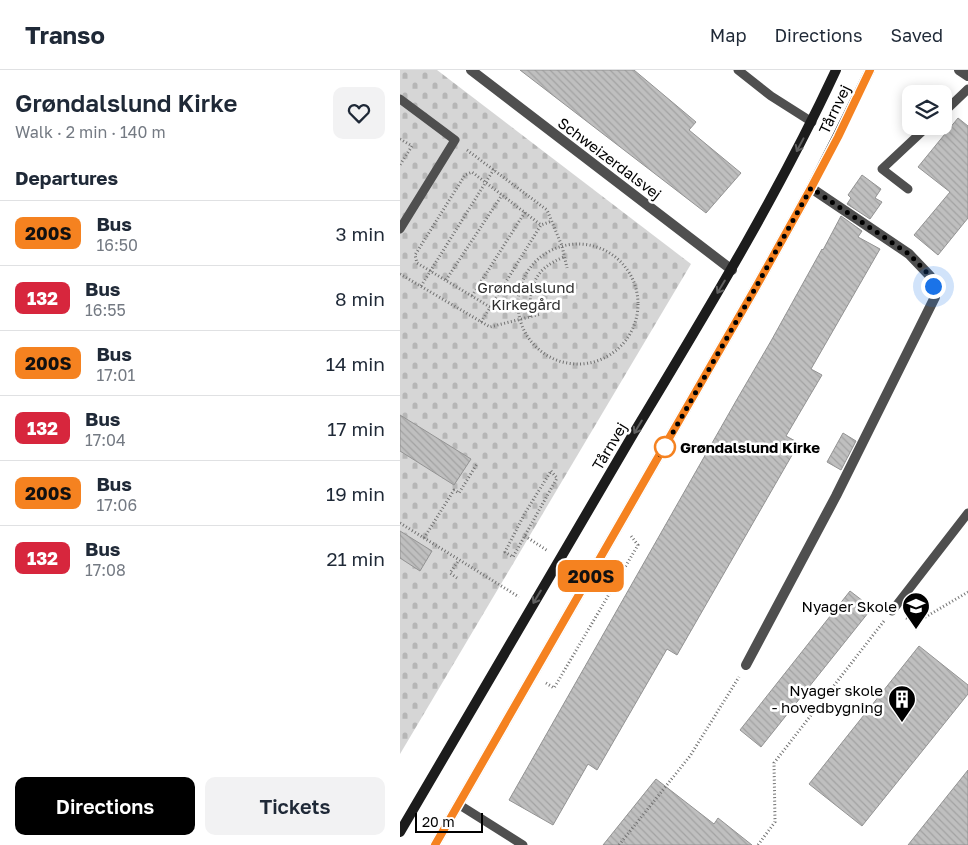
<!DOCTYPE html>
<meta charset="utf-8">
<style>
:root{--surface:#fff;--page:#f2f2f3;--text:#1f2937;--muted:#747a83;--line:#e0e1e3;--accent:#000}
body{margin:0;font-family:"Golos Text",sans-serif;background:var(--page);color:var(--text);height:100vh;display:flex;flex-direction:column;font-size:19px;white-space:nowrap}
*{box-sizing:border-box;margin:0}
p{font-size:16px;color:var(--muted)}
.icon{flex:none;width:28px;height:28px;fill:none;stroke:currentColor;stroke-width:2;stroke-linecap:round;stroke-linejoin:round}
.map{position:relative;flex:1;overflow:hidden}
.drawer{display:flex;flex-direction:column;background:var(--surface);width:400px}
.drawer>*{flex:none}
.badge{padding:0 10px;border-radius:8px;font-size:18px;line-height:32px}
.tools{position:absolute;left:502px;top:15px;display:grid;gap:10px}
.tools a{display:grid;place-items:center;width:50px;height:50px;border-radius:10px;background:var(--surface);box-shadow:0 2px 12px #0003;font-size:25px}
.scale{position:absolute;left:15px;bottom:12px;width:68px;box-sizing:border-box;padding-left:5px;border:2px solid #000;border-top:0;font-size:14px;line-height:18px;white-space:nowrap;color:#000;-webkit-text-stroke:4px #fff;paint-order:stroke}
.you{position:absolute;width:25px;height:25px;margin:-12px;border:4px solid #fff;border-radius:50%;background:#1a73e8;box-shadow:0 0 0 8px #1a73e833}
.map>.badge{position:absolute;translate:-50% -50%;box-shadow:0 0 0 2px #fff}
h2{padding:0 15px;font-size:19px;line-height:45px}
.round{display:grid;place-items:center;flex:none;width:52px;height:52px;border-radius:10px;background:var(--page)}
.summary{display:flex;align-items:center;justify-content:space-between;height:85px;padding:0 15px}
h1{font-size:24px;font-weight:600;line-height:38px}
.primary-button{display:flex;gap:10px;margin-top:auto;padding:10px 15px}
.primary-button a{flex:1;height:58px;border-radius:10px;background:var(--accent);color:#fff;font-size:20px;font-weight:600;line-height:58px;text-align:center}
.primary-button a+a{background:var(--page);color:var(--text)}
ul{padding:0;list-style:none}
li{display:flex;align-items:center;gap:15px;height:65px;padding:0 15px;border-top:1px solid var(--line)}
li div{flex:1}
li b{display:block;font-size:19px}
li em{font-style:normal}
li .badge{min-width:55px;font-weight:700;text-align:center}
header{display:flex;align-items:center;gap:30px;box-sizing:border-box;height:70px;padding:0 25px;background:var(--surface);border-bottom:1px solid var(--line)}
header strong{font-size:24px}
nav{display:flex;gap:28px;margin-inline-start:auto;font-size:18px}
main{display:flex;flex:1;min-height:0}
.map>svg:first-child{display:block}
.cemetery{fill:url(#cemetery-stones)}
.building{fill:url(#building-back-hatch);stroke:#939393}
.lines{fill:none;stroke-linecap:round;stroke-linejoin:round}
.path{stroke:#717171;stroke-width:3;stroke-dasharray:1 2.5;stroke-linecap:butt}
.lane{stroke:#4f4f4f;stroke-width:9}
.street{stroke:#4f4f4f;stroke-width:10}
.secondary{stroke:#1c1c1c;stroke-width:10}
.oneway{stroke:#606060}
.line-casing{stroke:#fff;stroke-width:11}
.line{stroke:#f58220;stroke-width:8}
.walk{stroke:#000;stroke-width:5;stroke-dasharray:0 9}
.stop-dot{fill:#fff;stroke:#f58220;stroke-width:2.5}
.labels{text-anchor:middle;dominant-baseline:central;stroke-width:5;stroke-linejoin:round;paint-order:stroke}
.street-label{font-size:15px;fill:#000;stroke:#fff}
.park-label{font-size:15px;fill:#2d2d2d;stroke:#fff}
.stop-label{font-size:15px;font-weight:bold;fill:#000;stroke:#fff;text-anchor:start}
.poi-label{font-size:15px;fill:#000;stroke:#fff;text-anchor:end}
</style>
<header>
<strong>Transo</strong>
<nav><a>Map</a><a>Directions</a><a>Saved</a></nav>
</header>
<main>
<section class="drawer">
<div class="summary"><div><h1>Grøndalslund Kirke</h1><p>Walk · 2 min · 140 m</p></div><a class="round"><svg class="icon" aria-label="heart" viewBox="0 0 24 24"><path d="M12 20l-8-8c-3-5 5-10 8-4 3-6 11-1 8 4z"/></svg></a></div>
<h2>Departures</h2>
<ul>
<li><span class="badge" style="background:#f58220;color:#111">200S</span><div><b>Bus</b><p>16:50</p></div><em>3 min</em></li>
<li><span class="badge" style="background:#d7263d;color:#fff">132</span><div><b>Bus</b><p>16:55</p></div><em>8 min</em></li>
<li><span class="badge" style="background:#f58220;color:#111">200S</span><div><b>Bus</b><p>17:01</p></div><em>14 min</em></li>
<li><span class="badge" style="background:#d7263d;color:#fff">132</span><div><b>Bus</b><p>17:04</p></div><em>17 min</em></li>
<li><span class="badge" style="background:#f58220;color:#111">200S</span><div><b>Bus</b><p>17:06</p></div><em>19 min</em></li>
<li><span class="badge" style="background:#d7263d;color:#fff">132</span><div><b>Bus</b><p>17:08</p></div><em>21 min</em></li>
</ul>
<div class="primary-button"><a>Directions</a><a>Tickets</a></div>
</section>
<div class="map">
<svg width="568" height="775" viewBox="0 0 568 775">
<defs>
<pattern id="cemetery-stones" width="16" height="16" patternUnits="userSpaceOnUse" patternTransform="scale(1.25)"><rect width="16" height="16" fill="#d6d6d6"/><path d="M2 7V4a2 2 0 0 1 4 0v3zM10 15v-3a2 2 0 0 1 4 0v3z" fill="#b6b6b6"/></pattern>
<pattern id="building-back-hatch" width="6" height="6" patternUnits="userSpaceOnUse" patternTransform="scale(1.25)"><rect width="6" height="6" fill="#bfbfbf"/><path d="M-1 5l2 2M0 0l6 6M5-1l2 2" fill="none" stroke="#a2a2a2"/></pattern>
</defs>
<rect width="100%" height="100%" fill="#fff"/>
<polygon class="cemetery" points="0,0 37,0 291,194 0,684"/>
<g class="building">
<polygon points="120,0 234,0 296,52 289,60 341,103 306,143"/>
<polygon points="558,48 568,56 568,148 538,185 514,165 550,122 518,97"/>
<polygon points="462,105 481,119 475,128 482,132 470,149 447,134 451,128 448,125"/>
<polygon points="441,146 462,161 458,167 480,179 411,299 422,305 386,366 399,373 277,585 267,579 197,700 188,694 153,755 109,730 336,331 371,271 422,179 423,180"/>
<polygon points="0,345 71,389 54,415 0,381"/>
<polygon points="443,363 456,371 441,400 427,392"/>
<polygon points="0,461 32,481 20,501 0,488"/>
<polygon points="450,521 472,538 361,677 340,660"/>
<polygon points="519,576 568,615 568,624 462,756 409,714"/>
<polygon points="568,700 568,775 508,775"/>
<polygon points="256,709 314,754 318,748 352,775 203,775"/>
</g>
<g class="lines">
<g class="path">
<polyline points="0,69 12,76 0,95"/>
<polyline points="67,80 147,140 162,176 167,198"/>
<circle cx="178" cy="234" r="60"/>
<polyline points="0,204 90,257 141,244"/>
<polyline points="46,210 102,125"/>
<polyline points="21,216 94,99"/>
<polyline points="72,226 125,142"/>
<polyline points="90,237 17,193 15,185 65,105 72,102 141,155"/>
<path d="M130,247C129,216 134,199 164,187"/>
<polyline points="81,252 141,155 152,151"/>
<polygon points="151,401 157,408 113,487 105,482 125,443"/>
<polyline points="0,453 119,527"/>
<polyline points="125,466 148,481"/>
<polyline points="24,468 54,420 59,423 77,394"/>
<polyline points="57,508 50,503 59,490"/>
<polyline points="506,548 517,552 568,522"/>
<polyline points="146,613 154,618 238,475 231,466"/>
<polyline points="219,775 290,686 339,607"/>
<polyline points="358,775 375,752 374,693 484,551"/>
</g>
<g class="lane">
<polyline points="338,0 371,26 412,52"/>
<polyline points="0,29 55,70 0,159"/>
<polyline points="544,42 568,19"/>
<polyline points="508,119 482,99 528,56"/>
<polyline points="492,541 568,443"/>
<polyline points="58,734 123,775"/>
</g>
<g class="street">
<polyline points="71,0 332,200"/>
<polyline points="559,0 568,6"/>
<polyline points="346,595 436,426 535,227 530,206 509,184 411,118"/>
</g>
<g class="secondary">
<path d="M0,762C77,630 154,498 232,366C304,246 377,127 436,0"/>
<polyline points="35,775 356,217 411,118 437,67 470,0"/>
</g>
</g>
<defs><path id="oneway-shaft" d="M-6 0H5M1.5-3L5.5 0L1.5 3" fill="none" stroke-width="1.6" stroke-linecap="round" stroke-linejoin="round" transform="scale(1.25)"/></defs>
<g class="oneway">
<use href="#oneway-shaft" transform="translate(400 75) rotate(118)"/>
<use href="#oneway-shaft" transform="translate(321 217) rotate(121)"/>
<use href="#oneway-shaft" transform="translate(238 357) rotate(121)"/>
<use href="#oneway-shaft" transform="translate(137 527) rotate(121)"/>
</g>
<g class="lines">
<g class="line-casing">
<polyline id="line" points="35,775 356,217 411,118 438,67 470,0"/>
</g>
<use href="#line" class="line"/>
<polyline class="walk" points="265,377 260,385 356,217 411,118 509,184 530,206 533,216"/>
</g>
<defs>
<g id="school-pin" transform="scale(1.4375)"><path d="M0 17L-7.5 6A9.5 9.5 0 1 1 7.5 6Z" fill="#000" stroke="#fff"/><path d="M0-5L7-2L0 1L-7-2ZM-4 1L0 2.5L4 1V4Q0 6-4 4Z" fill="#fff"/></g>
<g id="building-pin" transform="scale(1.4375)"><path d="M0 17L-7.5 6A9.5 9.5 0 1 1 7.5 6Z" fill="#000" stroke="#fff"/><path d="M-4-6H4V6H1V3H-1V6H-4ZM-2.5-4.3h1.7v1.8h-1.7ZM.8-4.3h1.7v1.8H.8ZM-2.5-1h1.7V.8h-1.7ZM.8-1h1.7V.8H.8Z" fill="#fff"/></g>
</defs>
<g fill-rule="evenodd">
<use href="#school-pin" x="516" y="536"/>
<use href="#building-pin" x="502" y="629"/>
</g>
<circle class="stop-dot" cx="265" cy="377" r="10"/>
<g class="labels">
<g class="street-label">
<text transform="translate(434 39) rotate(-64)">Tårnvej</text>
<text transform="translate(210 88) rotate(37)">Schweizerdalsvej</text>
<text transform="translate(209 376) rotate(-59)">Tårnvej</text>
</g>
<g class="park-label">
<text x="126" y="217">Grøndalslund<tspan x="126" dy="17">Kirkegård</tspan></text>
</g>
<g class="stop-label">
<text x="280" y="377">Grøndalslund Kirke</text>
</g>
<g class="poi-label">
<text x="497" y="536">Nyager Skole</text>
<text x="483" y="620">Nyager skole<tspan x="483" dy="17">- hovedbygning</tspan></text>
</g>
</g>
</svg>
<div class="tools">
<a><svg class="icon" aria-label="layers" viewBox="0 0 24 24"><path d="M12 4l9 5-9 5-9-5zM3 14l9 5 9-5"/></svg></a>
</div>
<div class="scale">20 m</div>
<div class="you" style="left:533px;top:216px"></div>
<b class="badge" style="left:191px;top:506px;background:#f58220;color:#111">200S</b>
</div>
</main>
